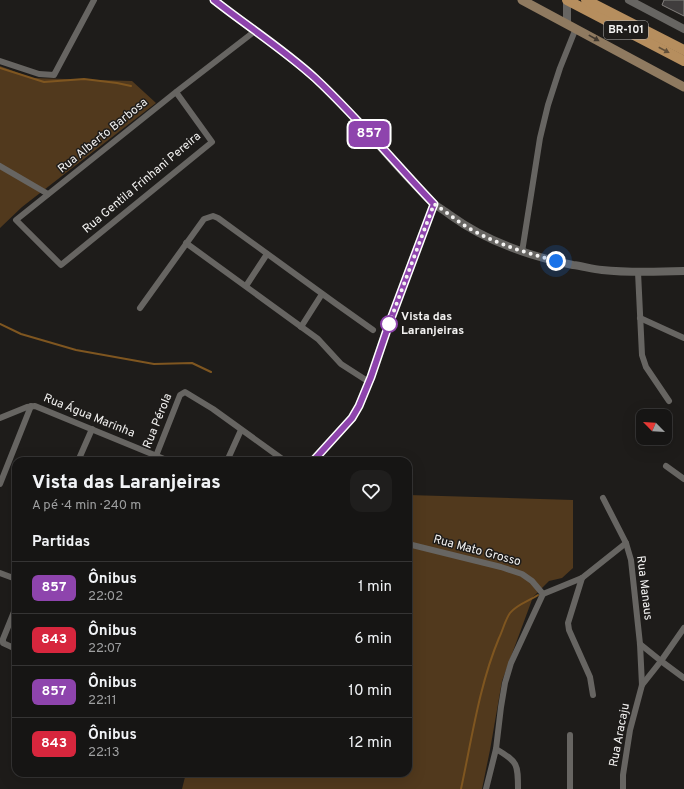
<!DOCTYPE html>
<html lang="pt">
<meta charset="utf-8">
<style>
:root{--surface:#161514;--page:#1f1e1d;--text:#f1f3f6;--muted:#9e9fa0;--line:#353434}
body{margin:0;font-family:Overpass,sans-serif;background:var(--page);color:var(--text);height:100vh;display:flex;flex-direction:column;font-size:15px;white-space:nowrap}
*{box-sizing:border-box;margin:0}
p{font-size:13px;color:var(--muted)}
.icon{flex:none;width:22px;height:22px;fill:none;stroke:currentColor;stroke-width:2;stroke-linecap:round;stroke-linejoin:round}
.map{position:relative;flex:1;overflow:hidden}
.details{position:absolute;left:12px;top:457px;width:400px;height:320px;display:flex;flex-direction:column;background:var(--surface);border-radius:12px;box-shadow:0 4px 16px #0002,0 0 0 1px var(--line)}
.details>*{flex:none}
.badge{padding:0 8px;border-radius:6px;font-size:14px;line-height:26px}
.needle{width:26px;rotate:294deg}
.tools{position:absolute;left:636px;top:409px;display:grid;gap:8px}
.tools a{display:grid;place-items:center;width:36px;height:36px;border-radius:8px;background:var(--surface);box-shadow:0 4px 16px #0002,0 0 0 1px var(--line);font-size:20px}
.you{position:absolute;width:20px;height:20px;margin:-10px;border:3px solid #fff;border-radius:50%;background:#1a73e8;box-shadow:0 0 0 6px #1a73e833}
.map>.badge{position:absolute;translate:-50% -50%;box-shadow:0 0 0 2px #fff}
h2{padding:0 20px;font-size:15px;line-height:36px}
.round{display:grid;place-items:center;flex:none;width:42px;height:42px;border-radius:12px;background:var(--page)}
.summary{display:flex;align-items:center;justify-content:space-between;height:68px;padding:0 20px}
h1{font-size:19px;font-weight:800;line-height:30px}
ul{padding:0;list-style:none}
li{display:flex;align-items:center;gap:12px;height:52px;padding:0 20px;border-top:1px solid var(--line)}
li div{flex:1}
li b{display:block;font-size:15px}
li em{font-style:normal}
li .badge{min-width:44px;font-weight:700;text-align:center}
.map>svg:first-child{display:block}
.green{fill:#51391d}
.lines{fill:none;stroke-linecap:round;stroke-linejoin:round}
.stream{stroke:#7f5620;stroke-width:2}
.building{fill:#403e3c;stroke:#827f7d;filter:url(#shadow)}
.minor{stroke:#676562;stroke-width:6}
.tertiary{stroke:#676562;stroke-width:8}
.secondary{stroke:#8f7a60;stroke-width:9}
.primary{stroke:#b68e5e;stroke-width:10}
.oneway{fill:#40382f}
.oneway2{fill:#624f39}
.line-casing{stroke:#fff;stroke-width:9}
.line{stroke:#8e44ad;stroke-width:6}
.walk{stroke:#f3f2f1;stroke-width:4;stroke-dasharray:0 7.2}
.stop-dot{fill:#fff;stroke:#8e44ad;stroke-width:2}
.labels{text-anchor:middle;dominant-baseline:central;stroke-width:3;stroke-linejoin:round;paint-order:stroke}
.shield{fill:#1e1c1a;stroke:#b3b2b0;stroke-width:1}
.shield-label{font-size:11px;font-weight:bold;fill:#f3f2f1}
.street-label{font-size:12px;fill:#f3f2f1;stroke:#1e1c1a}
.stop-label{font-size:12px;font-weight:bold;fill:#f3f2f1;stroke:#1e1c1a;text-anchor:start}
</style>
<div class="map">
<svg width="684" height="789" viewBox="0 0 684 789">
<defs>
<filter id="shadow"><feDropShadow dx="3" dy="-3" stdDeviation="0" flood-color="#0009"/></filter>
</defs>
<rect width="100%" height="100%" fill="#1e1c1a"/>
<g class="green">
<polygon points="0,66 32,78 132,81 156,103 22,207 0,228"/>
<polygon points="408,495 573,500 573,568 562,578 549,581 533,597 502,681 490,750 482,789 182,789 186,773 408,773"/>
</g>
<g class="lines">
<g class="stream">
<polyline points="0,68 44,82 84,79 117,83 131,86"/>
<polyline points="0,324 21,334 76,350 154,364 192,363 211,372"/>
<path d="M461,789C472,738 479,686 499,638C503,630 505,620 510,613C517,604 529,601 538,595"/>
</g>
</g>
<polygon class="building" points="664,0 684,0 684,16 662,5"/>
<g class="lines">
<g class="minor">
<polyline points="0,61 39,74 54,75 94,0"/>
<polyline points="176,92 212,142 61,265 16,220 176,92 255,31"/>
<polyline points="0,166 48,194"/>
<polyline points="186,243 318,339 341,364 369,382"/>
<polyline points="522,252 540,138 548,105 560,68 576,28"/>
<polyline points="638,272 642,355 646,367 669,401"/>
<polyline points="246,286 267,254"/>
<polyline points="140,308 204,219 213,216 218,218 335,303 373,330"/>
<polyline points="640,318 684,338"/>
<polyline points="301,327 322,294"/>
<polyline points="0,418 27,407 35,406 169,461"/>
<polyline points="78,461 92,429"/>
<polyline points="154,461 180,395 185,392 213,409 285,461"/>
<polyline points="227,461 241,430"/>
<polyline points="313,461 352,418 359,405 371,377 389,324 434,204"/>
<polyline points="666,466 684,479"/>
<polyline points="0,484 31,406"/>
<polyline points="603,498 626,543 631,560 640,644 642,685 630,730 623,775 623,789"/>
<polyline points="408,544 501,567 522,574 532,581 543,594"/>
<polyline points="0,573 16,579"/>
<polyline points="582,578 568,623 569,630 590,677 593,695"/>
<polyline points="543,594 582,578 626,543"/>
<polyline points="16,607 3,639 3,643 16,649"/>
<polyline points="640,644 661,661 684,678"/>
<polyline points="642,685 661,661 684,628"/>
<path d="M496,749C518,762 518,764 518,789"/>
<polyline points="486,789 496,749 501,707 505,683 511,663 543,594"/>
<polyline points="570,789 570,735"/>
</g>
<g class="tertiary">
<path d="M214,0C253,31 296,59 332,94C367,129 397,169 433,203C438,207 445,211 450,215C487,242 528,256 573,265C582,266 592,269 602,270C629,273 657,272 684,271"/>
<polyline points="567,0 567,23"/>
<polyline points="629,0 684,29"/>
</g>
<polyline class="secondary" points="522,0 684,87"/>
<g class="primary">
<polyline points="567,0 684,61"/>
<polyline points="586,0 684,50"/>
</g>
</g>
<defs><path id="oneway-solid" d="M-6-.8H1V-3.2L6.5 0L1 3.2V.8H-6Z"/></defs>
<use class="oneway" href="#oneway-solid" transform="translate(594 38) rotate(29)"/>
<use class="oneway2" href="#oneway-solid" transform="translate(664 50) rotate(28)"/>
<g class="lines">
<g class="line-casing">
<path id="line" d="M214,0C247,26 283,49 315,78C357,117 394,162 434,204L389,324L371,377L359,406L352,418L313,461"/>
</g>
<use href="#line" class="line"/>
<path class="walk" d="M389,324L434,204C447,212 459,223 472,230C499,245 527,253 556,261"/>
</g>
<circle class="stop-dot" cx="389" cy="324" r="8"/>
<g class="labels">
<rect class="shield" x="604" y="21" width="44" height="18" rx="3"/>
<g class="shield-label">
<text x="626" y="30">BR-101</text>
</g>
<g class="street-label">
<text transform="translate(103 136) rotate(-39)">Rua Alberto Barbosa</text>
<text transform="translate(142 183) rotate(-40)">Rua Gentila Frinhani Pereira</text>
<text transform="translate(89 416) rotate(22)">Rua Água Marinha</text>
<text transform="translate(158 421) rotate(-68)">Rua Pérola</text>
<text transform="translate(477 551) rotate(15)">Rua Mato Grosso</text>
<text transform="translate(644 588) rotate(83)">Rua Manaus</text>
<text transform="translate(620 735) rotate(-79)">Rua Aracaju</text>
</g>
<g class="stop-label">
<text x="401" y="317">Vista das<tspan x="401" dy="14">Laranjeiras</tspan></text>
</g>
</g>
</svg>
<div class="tools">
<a><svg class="needle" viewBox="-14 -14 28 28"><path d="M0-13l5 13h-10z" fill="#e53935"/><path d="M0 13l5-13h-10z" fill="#9e9fa0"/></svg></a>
</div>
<div class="you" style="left:556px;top:261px"></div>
<b class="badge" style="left:369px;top:134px;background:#8e44ad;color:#fff">857</b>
<section class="details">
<div class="summary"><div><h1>Vista das Laranjeiras</h1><p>A pé · 4 min · 240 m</p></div><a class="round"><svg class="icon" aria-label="heart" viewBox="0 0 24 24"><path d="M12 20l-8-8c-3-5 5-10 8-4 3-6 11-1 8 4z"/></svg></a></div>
<h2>Partidas</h2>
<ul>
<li><span class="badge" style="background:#8e44ad;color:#fff">857</span><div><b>Ônibus</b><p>22:02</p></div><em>1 min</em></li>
<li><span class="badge" style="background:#d7263d;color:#fff">843</span><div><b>Ônibus</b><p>22:07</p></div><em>6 min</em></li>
<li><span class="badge" style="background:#8e44ad;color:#fff">857</span><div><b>Ônibus</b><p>22:11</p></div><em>10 min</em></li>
<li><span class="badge" style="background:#d7263d;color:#fff">843</span><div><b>Ônibus</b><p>22:13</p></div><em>12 min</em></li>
</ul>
</section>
</div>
